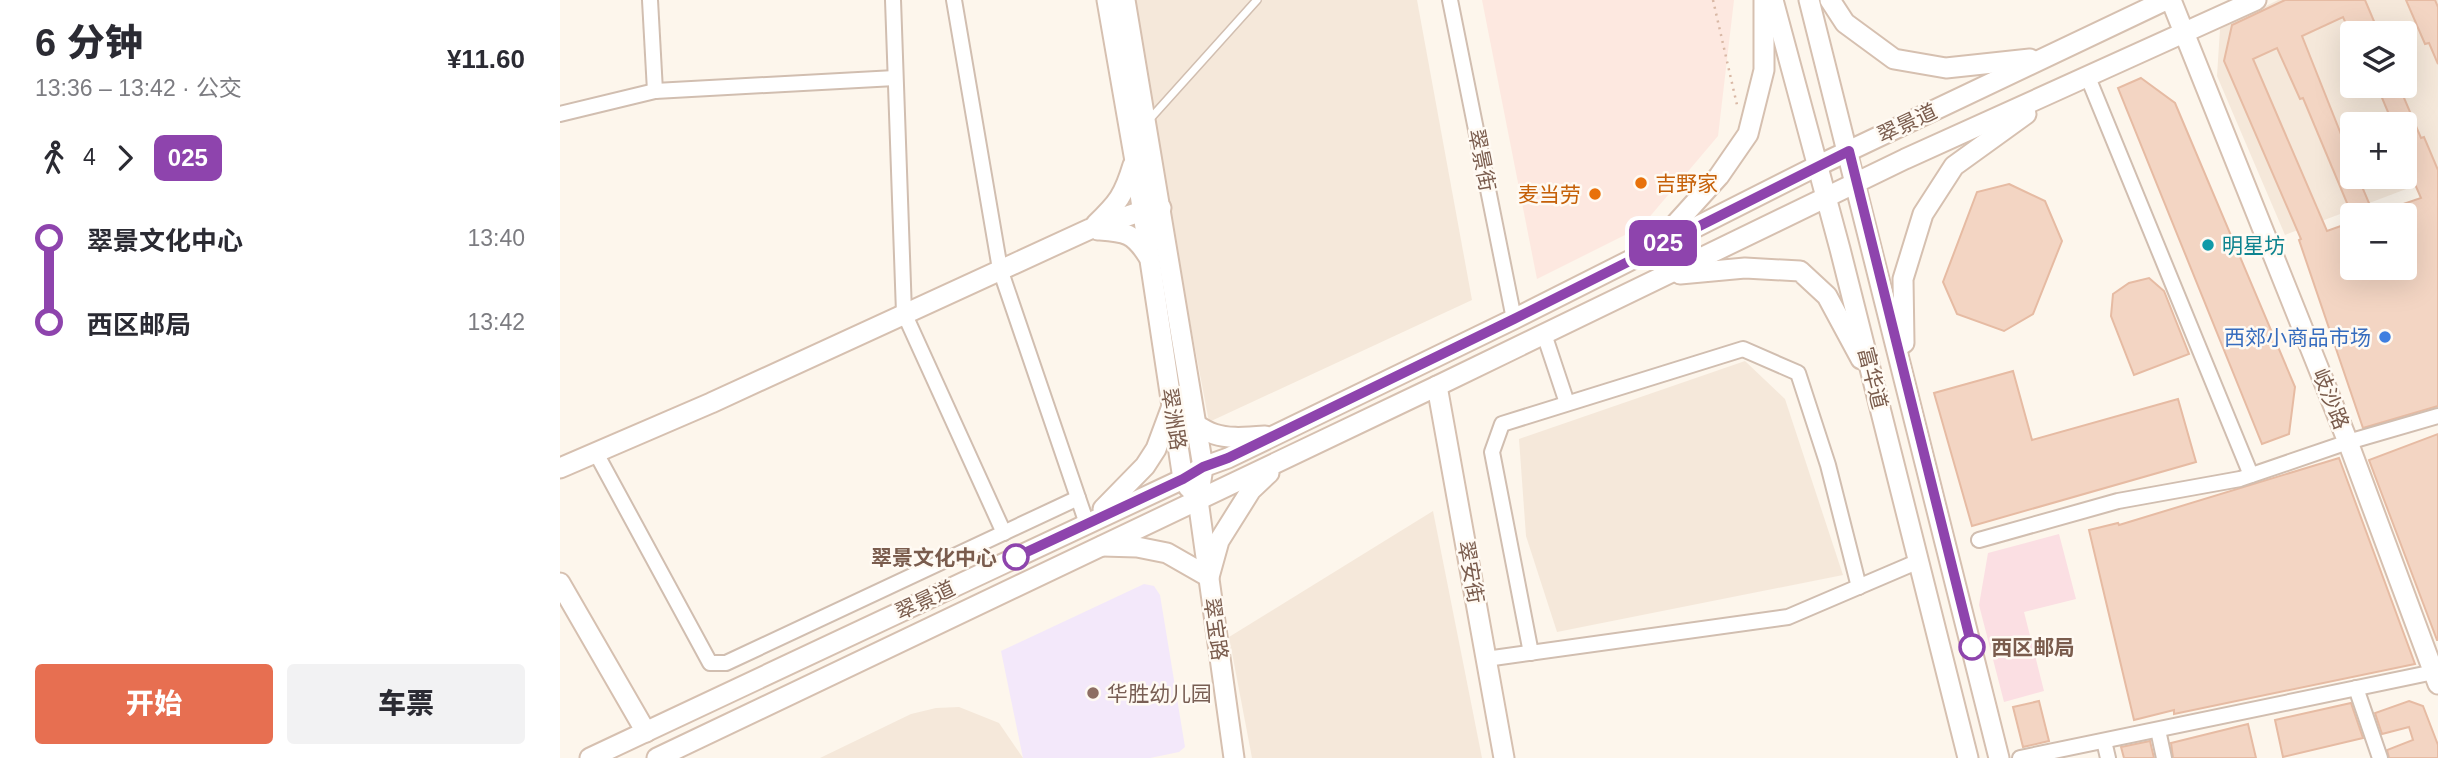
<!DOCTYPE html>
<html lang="zh">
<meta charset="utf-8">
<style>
:root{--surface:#fff;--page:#f2f2f3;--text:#2b2b33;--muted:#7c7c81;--accent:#e76f51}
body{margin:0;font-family:Arial,"Noto Sans SC",sans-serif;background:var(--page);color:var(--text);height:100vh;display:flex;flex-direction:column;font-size:26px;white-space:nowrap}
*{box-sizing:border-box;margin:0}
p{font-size:23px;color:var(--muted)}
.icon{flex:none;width:38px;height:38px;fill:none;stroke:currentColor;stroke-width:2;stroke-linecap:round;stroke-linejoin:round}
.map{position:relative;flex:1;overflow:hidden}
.sheet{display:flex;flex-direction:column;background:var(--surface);width:560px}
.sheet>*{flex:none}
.badge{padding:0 14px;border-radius:10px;font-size:24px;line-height:46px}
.controls{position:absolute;left:1780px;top:21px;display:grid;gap:14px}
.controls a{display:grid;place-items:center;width:77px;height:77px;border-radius:7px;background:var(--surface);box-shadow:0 7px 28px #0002;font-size:35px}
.map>.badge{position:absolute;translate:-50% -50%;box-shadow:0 0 0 4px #fff}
.legs{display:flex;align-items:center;gap:10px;height:77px;padding:0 35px;font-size:23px}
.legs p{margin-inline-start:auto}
.headline{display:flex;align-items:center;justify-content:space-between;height:119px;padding:0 35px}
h1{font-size:38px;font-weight:800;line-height:52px}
.action{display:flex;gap:14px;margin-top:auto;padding:14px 35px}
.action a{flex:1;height:80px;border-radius:7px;background:var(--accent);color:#fff;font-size:28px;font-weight:800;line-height:80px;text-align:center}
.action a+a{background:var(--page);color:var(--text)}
ul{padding:0 35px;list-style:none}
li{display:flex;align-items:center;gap:24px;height:84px;font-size:26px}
li i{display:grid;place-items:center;width:10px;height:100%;margin:0 9px;background:currentColor}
li i::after{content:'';width:18px;height:18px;margin:-9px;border:5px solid;border-radius:50%;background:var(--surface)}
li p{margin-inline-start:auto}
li:first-child i{background:linear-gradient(#0000 50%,currentColor 0)}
li:last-child i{background:linear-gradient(currentColor 50%,#0000 0)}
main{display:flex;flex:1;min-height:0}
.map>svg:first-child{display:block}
.residential{fill:#f5e8da;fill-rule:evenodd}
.commercial{fill:#fde8e0}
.education{fill:#f3e8fa}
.medical{fill:#fbdfe3}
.building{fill:#f3d5c3;stroke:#e6bba3;stroke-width:2}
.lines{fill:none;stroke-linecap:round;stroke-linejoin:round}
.lane-casing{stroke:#d1beb0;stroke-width:10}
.street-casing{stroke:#d1beb0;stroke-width:18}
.secondary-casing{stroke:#d6c0b0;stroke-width:23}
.path{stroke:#d9b8a5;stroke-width:2.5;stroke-dasharray:2 5;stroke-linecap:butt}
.lane{stroke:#fff;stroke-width:7}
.street{stroke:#fff;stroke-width:14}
.secondary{stroke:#fff;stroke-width:19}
.line-1-casing{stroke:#fff;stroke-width:16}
.line-1{stroke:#8e44ad;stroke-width:10}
.food-dot{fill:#e8710a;stroke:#fffaf3;stroke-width:2.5}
.culture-dot{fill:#0f9aa8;stroke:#fffaf3;stroke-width:2.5}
.shop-dot{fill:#3f7fe0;stroke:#fffaf3;stroke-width:2.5}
.stop-1-dot{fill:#fff;stroke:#8e44ad;stroke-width:3.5}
.education-dot{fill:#8d6e63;stroke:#fffaf3;stroke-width:2.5}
.labels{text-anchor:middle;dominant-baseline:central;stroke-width:5;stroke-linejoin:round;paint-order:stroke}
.street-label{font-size:21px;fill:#7a5c4d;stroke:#fffaf3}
.food-label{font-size:21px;fill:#c56008;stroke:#fffaf3;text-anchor:start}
.culture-label{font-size:21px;fill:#0d838f;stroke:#fffaf3;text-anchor:start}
.shop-label{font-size:21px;fill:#366cbe;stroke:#fffaf3;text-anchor:end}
.stop-label{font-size:21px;font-weight:bold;fill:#7a5c4d;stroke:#fffaf3;text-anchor:end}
.education-label{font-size:21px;fill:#785e54;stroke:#fffaf3;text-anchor:start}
</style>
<main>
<section class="sheet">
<div class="headline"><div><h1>6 分钟</h1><p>13:36 – 13:42 · 公交</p></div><b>¥11.60</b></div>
<div class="legs"><svg class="icon" aria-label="walk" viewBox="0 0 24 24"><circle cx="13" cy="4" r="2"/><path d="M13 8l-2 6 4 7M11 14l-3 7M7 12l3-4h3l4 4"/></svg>4<svg class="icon" aria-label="forward" viewBox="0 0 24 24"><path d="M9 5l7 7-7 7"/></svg><b class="badge" style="background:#8e44ad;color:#fff">025</b></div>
<ul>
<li><i style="color:#8e44ad"></i><b>翠景文化中心</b><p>13:40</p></li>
<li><i style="color:#8e44ad"></i><b>西区邮局</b><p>13:42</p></li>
</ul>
<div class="action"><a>开始</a><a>车票</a></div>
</section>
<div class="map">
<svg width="1878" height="758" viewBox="0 0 1878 758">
<rect width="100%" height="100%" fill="#fdf6ec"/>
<g class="residential">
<polygon points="569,0 857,0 912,300 649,422"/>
<path d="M1718,0H1878V177L1725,235L1657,76L1660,29ZM1792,33H1844V86H1792ZM1792,124H1844V177H1792Z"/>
<polygon points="1185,361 1225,399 1283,575 997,632 966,536 959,439"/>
<polygon points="873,511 922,758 692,758 669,637"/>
<polygon points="399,707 439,723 463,758 260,758 351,714 376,708"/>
</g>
<polygon class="commercial" points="922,0 1174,0 1158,136 1081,227 977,279"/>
<polygon class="education" points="584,584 594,586 600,595 625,747 619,752 590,758 463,758 441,651"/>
<polygon class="medical" points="1499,534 1516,599 1464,612 1484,691 1444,702 1419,605 1428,553"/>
<g class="building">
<polygon points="1725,0 1805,0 1819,33 1795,33 1792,27 1792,37 1783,17 1742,36 1792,162 1792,177 1798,177 1814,215 1792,215 1743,98 1740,99 1717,48 1693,59 1767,231 1792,222 1792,268 1844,268 1844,215 1817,215 1817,213 1861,198 1844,159 1844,124 1833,124 1817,86 1839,86 1861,138 1864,137 1878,170 1878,406 1803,428 1739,240 1741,239 1664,61 1672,25"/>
<polygon points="1846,0 1875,0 1878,7 1878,64 1869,43 1865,44"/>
<polygon points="1581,78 1615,103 1735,387 1729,434 1702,444 1558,88"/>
<polygon points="1449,184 1485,201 1502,241 1473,314 1444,331 1397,314 1383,282 1417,192"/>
<polygon points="1589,278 1604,291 1629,354 1574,375 1551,316 1553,294 1569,283"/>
<polygon points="1453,371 1472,440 1618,399 1636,462 1412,526 1374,393"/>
<polygon points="1878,434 1878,640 1877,640 1809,460"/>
<polygon points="1779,458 1855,664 1614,714 1614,710 1574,720 1529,530 1558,523 1559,525"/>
<polygon points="1479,701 1489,741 1463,747 1453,707"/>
<polygon points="1849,701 1863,706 1878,745 1878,758 1829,758 1827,750 1853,740 1849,727 1822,734 1815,713"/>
<polygon points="1791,703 1803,738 1723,757 1715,720"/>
<polygon points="1688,724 1696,758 1613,758 1611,743"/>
<polygon points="1590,741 1594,758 1564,758 1561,747"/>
</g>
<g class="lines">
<g class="lane-casing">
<polyline id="lane" points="589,120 697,0"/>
</g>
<g class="street-casing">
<g id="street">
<polyline points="90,0 95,91"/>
<polyline points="333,0 344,313 444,533"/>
<polyline points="394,0 440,269 527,524"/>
<polyline points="890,0 954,319"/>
<polyline points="1527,75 1691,475"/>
<polyline points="0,114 95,91 335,78"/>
<polyline points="984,334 1007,403"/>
<polyline points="36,453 150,663 166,663 518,498"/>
<polyline points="1419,540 1558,501 1680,479 1788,442 1878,416"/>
<polyline points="971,653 932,452 942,424 1183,349 1238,373 1268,465 1299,587"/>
<polyline points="926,659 1228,617 1359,561"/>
<polyline points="1796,688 1820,758"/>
<polyline points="1598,730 1604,758"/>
<polyline points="1544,741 1548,758"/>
<polyline points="1460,758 1874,672"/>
</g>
</g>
<g class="secondary-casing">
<g id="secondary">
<polyline points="547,0 575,161 623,479 629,488"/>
<polyline points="565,0 643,467 638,500 674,758"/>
<polyline points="1213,0 1280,249 1408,758"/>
<polyline points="1249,0 1439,758"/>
<polyline points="1270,0 1285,23 1334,59 1386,68 1470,59"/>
<polyline points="1611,0 1788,442 1878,684"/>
<path d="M536,224C558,203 564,195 573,165"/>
<path d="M538,230C565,232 573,232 588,256"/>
<polyline points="1102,239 1159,176 1188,134 1204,70 1204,0"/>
<polyline points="1120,274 1185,268 1240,271 1267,296 1301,359"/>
<polyline points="1344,343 1343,279 1363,214 1394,166 1466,114"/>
<polyline points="877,386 944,758"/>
<polyline points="0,468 151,403 530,229 582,211 601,208"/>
<path d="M543,509L585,466L596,449L612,406C650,437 656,440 705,436"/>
<polyline points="542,546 577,547 607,553 649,577 659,541 691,490 709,473"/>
<polyline points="0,583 86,732"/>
<polyline points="30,758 623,479 643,467 668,458 954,319 1257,166 1606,0"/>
<polyline points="97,758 877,386 1345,159 1696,0"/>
</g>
</g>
<polyline class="path" points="1153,0 1177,105"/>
<use href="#lane" class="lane"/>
<use href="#street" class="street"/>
<use href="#secondary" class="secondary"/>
</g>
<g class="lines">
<g class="line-1-casing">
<polyline id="line-1" points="456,557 623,479 643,467 668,458 954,319 1289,151 1412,647"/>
</g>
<use href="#line-1" class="line-1"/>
</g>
<g class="food-dot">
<circle cx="1081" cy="183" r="7"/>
<circle cx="1035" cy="194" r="7"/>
</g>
<circle class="culture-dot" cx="1648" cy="245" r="7"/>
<circle class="shop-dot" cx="1825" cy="337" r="7"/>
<g class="stop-1-dot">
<circle cx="456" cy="557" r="12"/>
<circle cx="1412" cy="647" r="12"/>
</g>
<circle class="education-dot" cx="533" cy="693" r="7"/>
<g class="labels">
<g class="street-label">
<text transform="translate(1347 123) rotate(-25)">翠景道</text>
<text transform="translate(922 160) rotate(79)">翠景街</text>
<text transform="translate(1313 378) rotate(76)">富华道</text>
<text transform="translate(1771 399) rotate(68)">岐沙路</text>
<text transform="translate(614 419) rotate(81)">翠洲路</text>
<text transform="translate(911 572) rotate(80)">翠安街</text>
<text transform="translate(365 600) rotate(-25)">翠景道</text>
<text transform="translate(656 629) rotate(82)">翠宝路</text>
</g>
<g class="food-label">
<text x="1095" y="183">吉野家</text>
<text x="1021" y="194" text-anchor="end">麦当劳</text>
</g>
<g class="culture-label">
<text x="1662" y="245">明星坊</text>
</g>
<g class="shop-label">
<text x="1811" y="337">西郊小商品市场</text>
</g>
<g class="stop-label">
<text x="437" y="557">翠景文化中心</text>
<text x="1431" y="647" text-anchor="start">西区邮局</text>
</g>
<g class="education-label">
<text x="547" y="693">华胜幼儿园</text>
</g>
</g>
</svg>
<div class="controls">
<a><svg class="icon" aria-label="layers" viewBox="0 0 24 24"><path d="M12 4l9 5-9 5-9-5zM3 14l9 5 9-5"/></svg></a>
<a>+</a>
<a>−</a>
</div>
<b class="badge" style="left:1103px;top:243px;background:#8e44ad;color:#fff">025</b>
</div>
</main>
